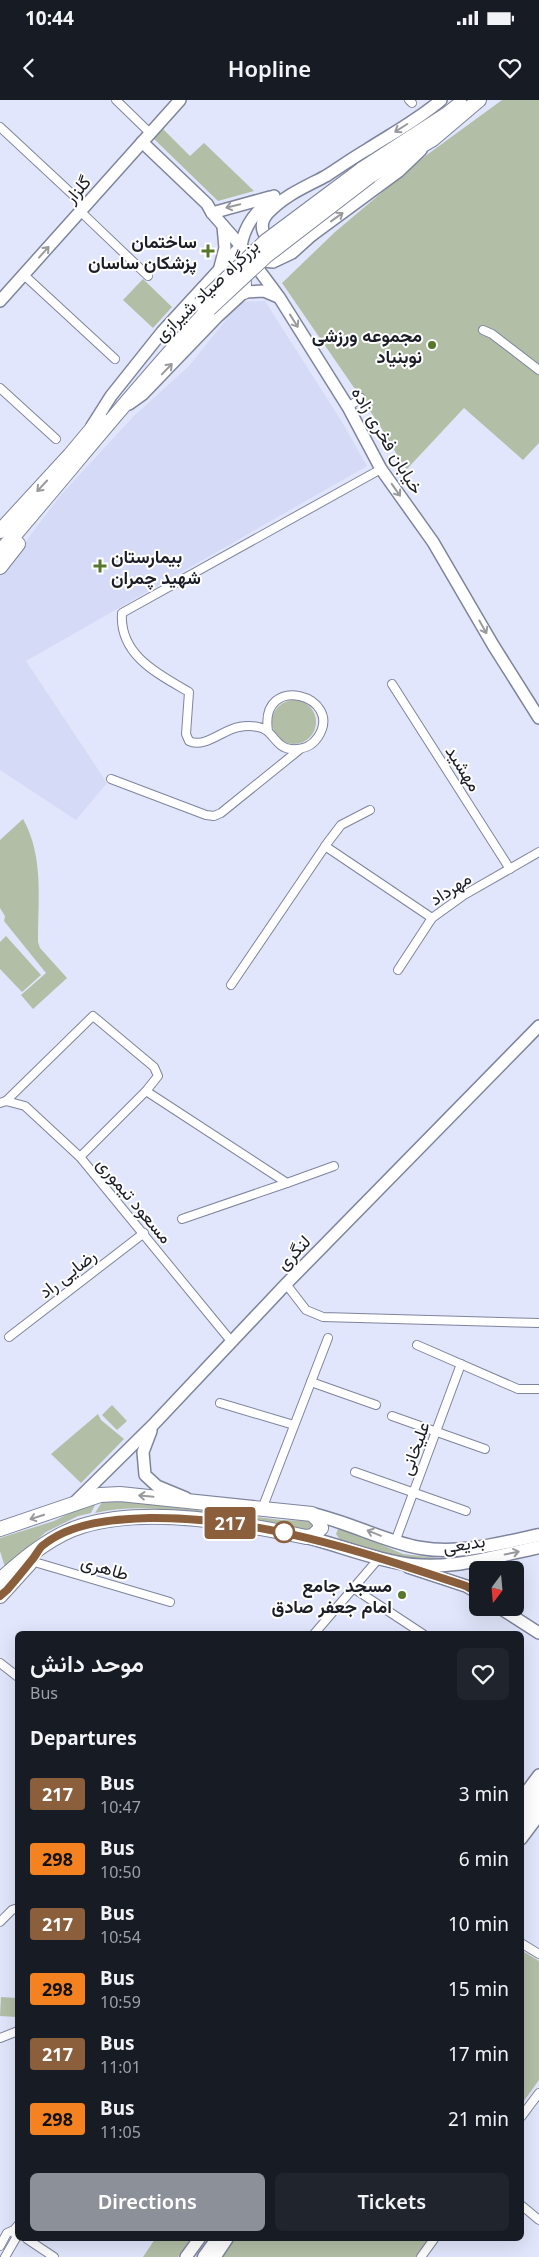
<!DOCTYPE html>
<meta charset="utf-8">
<style>
:root{--surface:#171b24;--page:#20242c;--text:#f1f3f6;--muted:#9ea1a6;--accent:#8c9099}
body{margin:0;font-family:"Noto Sans",Vazirmatn,sans-serif;background:var(--page);color:var(--text);height:100vh;display:flex;flex-direction:column;font-size:19px;white-space:nowrap}
*{box-sizing:border-box;margin:0}
p{font-size:16px;color:var(--muted)}
.icon{flex:none;width:28px;height:28px;fill:none;stroke:currentColor;stroke-width:2;stroke-linecap:round;stroke-linejoin:round}
.map{position:relative;flex:1;overflow:hidden}
.side{position:absolute;left:15px;top:1531px;width:509px;height:610px;display:flex;flex-direction:column;background:var(--surface);border-radius:8px;box-shadow:0 5px 20px #0002}
.side>*{flex:none}
.badge{padding:0 10px;border-radius:4px;font-size:18px;line-height:32px}
.needle{width:32px;rotate:196deg}
.controls{position:absolute;left:469px;top:1461px;display:grid;gap:10px}
.controls a{display:grid;place-items:center;width:55px;height:55px;border-radius:8px;background:var(--surface);box-shadow:0 5px 20px #0002;font-size:25px}
.map>.badge{position:absolute;translate:-50% -50%;box-shadow:0 0 0 2px #fff}
h2{padding:0 15px;font-size:19px;line-height:45px}
.round{display:grid;place-items:center;flex:none;width:52px;height:52px;border-radius:8px;background:var(--page)}
.headline{display:flex;align-items:center;justify-content:space-between;height:85px;padding:0 15px}
h1{font-size:24px;font-weight:600;line-height:38px}
.button{display:flex;gap:10px;margin-top:auto;padding:10px 15px}
.button a{flex:1;height:58px;border-radius:8px;background:var(--accent);color:#fff;font-size:20px;font-weight:600;line-height:58px;text-align:center}
.button a+a{background:var(--page);color:var(--text)}
ul{padding:0;list-style:none}
li{display:flex;align-items:center;gap:15px;height:65px;padding:0 15px}
li div{flex:1}
li b{display:block;font-size:19px}
li em{font-style:normal}
li .badge{min-width:55px;font-weight:700;text-align:center}
.status{display:flex;justify-content:space-between;align-items:center;height:35px;padding:0 25px;background:var(--surface);direction:ltr}
.status svg{height:14px;fill:currentColor}
header{display:flex;justify-content:space-between;align-items:center;height:65px;padding:0 15px;background:var(--surface);font-size:22px;font-weight:600}
.map>svg:first-child{display:block}
.built{fill:#d5daf6}
.green{fill:#b2bea6}
.lines{fill:none;stroke-linecap:round;stroke-linejoin:round}
.street-casing{stroke:#7f849d;stroke-width:10}
.secondary-casing{stroke:#7f849d;stroke-width:14}
.primary-casing{stroke:#7f849d;stroke-width:15}
.highway-casing{stroke:#7f849d;stroke-width:16}
.street{stroke:#fff;stroke-width:8}
.secondary{stroke:#fff;stroke-width:11}
.primary{stroke:#fff;stroke-width:12}
.highway{stroke:#fff;stroke-width:14}
.highway-bridge-casing{stroke:#7f849d;stroke-width:16;stroke-linecap:butt}
.highway-bridge{stroke:#fff;stroke-width:14}
.oneway{stroke:#999a9e}
.line-casing{stroke:#fff;stroke-width:11}
.line{stroke:#8b5e3c;stroke-width:8}
.poi-dot{fill:#57772d;stroke:#fff;stroke-width:2}
.stop-dot{fill:#fff;stroke:#8b5e3c;stroke-width:2.5}
.labels{text-anchor:middle;dominant-baseline:central;stroke-width:4;stroke-linejoin:round;paint-order:stroke}
.street-label{font-size:18px;fill:#1c1e27;stroke:#fff}
.poi-label{font-size:18px;font-weight:bold;fill:#1c1e27;stroke:#fff;text-anchor:end}
</style>
<div class="status"><b>10:44</b><svg viewBox="0 0 49 12"><path d="M0 12V9h3v3zM5 12V6h3v6zM10 12V3h3v9zM15 12V0h3v12zM26 1h20v11H26zM47 4h2v5h-2z"/></svg></div>
<header><svg class="icon" aria-label="back" viewBox="0 0 24 24"><path d="M15 5l-7 7 7 7"/></svg>Hopline<svg class="icon" aria-label="heart" viewBox="0 0 24 24"><path d="M12 20l-8-8c-3-5 5-10 8-4 3-6 11-1 8 4z"/></svg></header>
<div class="map">
<svg width="539" height="2157" viewBox="0 0 539 2157">
<rect width="100%" height="100%" fill="#e1e6fc"/>
<polygon class="built" points="265,201 342,322 367,366 26,561 107,683 76,720 0,670 0,476 59,397 133,317 189,266 240,202"/>
<g class="green">
<polygon points="502,0 539,0 539,343 523,360 464,308 406,370 379,324 282,183 335,132 424,57"/>
<polygon points="162,28 190,56 204,43 254,91 218,101 153,38"/>
<polygon points="143,179 172,207 153,228 123,200"/>
<circle cx="294" cy="622" r="22"/>
<path d="M23,719C44,756 38,801 38,842L40,848L67,878L33,909L21,895L46,873L4,821L5,816L0,808V740Z"/>
<polygon points="6,836 41,875 22,892 0,869 0,842"/>
<polygon points="112,1305 127,1321 117,1330 102,1315"/>
<polygon points="98,1314 101,1320 124,1339 81,1383 51,1354"/>
<polygon points="98,1399 91,1413 78,1416 46,1432 5,1467 0,1451 0,1438 54,1421"/>
<path d="M104,1399L282,1420L310,1421L314,1422V1431C294,1427 276,1424 256,1422C203,1415 149,1401 95,1413Z"/>
<polygon points="342,1428 403,1454 445,1459 539,1442 444,1464 389,1456 340,1440 336,1434 338,1429"/>
<polygon points="521,1850 539,1861 539,1980 521,2005"/>
<polygon points="1,1897 17,1898 17,1917 0,1916"/>
<polygon points="155,2139 191,2139 178,2157 143,2157"/>
<polygon points="232,2139 429,2139 416,2157 219,2157"/>
</g>
<g class="lines">
<g class="street-casing">
<g id="street">
<polyline points="116,0 150,33"/>
<polyline points="409,0 412,3"/>
<polyline points="0,27 86,107"/>
<polyline points="81,112 148,176"/>
<polyline points="24,175 115,259"/>
<polyline points="483,230 492,234 539,270"/>
<polyline points="0,288 56,339"/>
<polyline points="348,307 361,298"/>
<polyline points="392,584 510,769"/>
<path d="M268,631C259,571 345,596 318,637C312,646 302,650 291,649C275,648 273,629 258,627C253,626 244,626 239,627C224,629 204,649 189,641L186,634L189,592C158,574 119,555 122,513L381,369"/>
<polyline points="111,679 206,715 214,716 221,713 299,650"/>
<polyline points="325,746 432,818"/>
<polyline points="398,870 432,818 464,795 539,752"/>
<polyline points="231,885 328,742 341,725 370,710"/>
<polyline points="6,1001 93,916 154,967 158,976 146,991"/>
<polyline points="0,1003 6,1001 25,1006 80,1057 231,1241"/>
<polyline points="80,1057 146,991 287,1083 182,1119"/>
<polyline points="287,1083 334,1066"/>
<polyline points="286,1184 306,1210 323,1217 539,1223"/>
<polyline points="9,1237 144,1133"/>
<polyline points="417,1245 518,1289 539,1289"/>
<polyline points="311,1282 376,1305"/>
<polyline points="220,1303 294,1325"/>
<polyline points="392,1316 485,1349"/>
<polyline points="355,1372 466,1411"/>
<polyline points="262,1409 328,1238"/>
<polyline points="395,1442 461,1264"/>
<polyline points="31,1461 170,1502"/>
<polyline points="353,1488 423,1534"/>
<polyline points="314,1534 380,1457"/>
<polyline points="0,1563 18,1577"/>
<polyline points="0,1822 12,1810 18,1808"/>
<polyline points="521,1843 539,1854"/>
<polyline points="0,1938 18,1931"/>
<polyline points="521,2017 539,1993"/>
<polyline points="521,2105 539,2120"/>
<polyline points="27,2139 54,2157"/>
<polyline points="0,2146 7,2133 14,2130 18,2125"/>
<polyline points="5,2157 16,2138 14,2130"/>
<polyline points="421,2157 434,2139"/>
</g>
</g>
<g class="secondary-casing">
<g id="secondary">
<polyline points="142,42 207,104 212,113 241,146 279,197 348,307 381,369 433,442 493,545 539,618"/>
<polyline points="212,113 270,97"/>
<path d="M312,135C302,139 290,146 279,144C263,141 257,125 268,113C285,95 305,87 326,76C340,67 354,57 368,49C393,33 419,19 441,0"/>
<polyline points="255,160 273,162 292,153 312,135 399,71 421,50"/>
<polyline points="220,167 225,148 223,126"/>
<polyline points="0,201 180,0"/>
<polyline points="129,304 143,294 218,216 244,192 264,191 278,197"/>
<path d="M92,326L111,296L162,232L241,146C245,123 257,111 274,96"/>
<polyline points="151,1331 143,1352 145,1375 157,1386 186,1398"/>
<polyline points="74,1403 153,1325 286,1184 539,926"/>
<polyline points="408,1467 466,1486 478,1493"/>
<polyline points="500,1508 539,1533"/>
<polyline points="521,1699 539,1675"/>
<polyline points="521,1739 539,1715"/>
<polyline points="186,2157 199,2139"/>
<polyline points="215,2157 227,2139"/>
</g>
</g>
<g class="primary-casing">
<g id="primary">
<path d="M312,1414C350,1422 384,1442 421,1448C459,1455 502,1443 539,1435"/>
<path d="M306,1437C335,1444 365,1456 395,1462C443,1473 492,1457 539,1447"/>
<polyline points="521,1711 539,1686"/>
<polyline points="521,1725 539,1701"/>
<polyline points="204,2157 217,2139"/>
</g>
</g>
<g class="highway-casing">
<g id="highway">
<polyline points="361,70 446,15 460,4"/>
<polyline points="370,76 433,39 479,0"/>
<path d="M224,164C244,167 244,173 244,192"/>
<polyline points="0,431 70,355 100,319"/>
<path d="M0,452C70,371 136,287 209,209"/>
<polyline points="0,467 18,444"/>
<path d="M0,1429L100,1395L120,1394L312,1414L319,1421L321,1428L313,1436L306,1437C240,1423 148,1406 82,1426C52,1435 23,1459 0,1480"/>
<polyline points="0,1496 30,1463"/>
</g>
</g>
<use href="#street" class="street"/>
<use href="#secondary" class="secondary"/>
<use href="#primary" class="primary"/>
<use href="#highway" class="highway"/>
<g class="highway-bridge-casing">
<g id="highway-bridge">
<polyline points="200,204 266,141 361,70"/>
<polyline points="209,209 266,156 370,76"/>
</g>
</g>
<use href="#highway-bridge" class="highway-bridge"/>
</g>
<defs><path id="oneway-shaft" d="M-6 0H5M1.5-3L5.5 0L1.5 3" fill="none" stroke-width="1.6" stroke-linecap="round" stroke-linejoin="round" transform="scale(1.25)"/></defs>
<g class="oneway">
<use href="#oneway-shaft" transform="translate(401 28) rotate(148)"/>
<use href="#oneway-shaft" transform="translate(233 106) rotate(166)"/>
<use href="#oneway-shaft" transform="translate(337 117) rotate(-36)"/>
<use href="#oneway-shaft" transform="translate(44 152) rotate(-48)"/>
<use href="#oneway-shaft" transform="translate(294 221) rotate(58)"/>
<use href="#oneway-shaft" transform="translate(167 269) rotate(-46)"/>
<use href="#oneway-shaft" transform="translate(42 386) rotate(133)"/>
<use href="#oneway-shaft" transform="translate(396 390) rotate(55)"/>
<use href="#oneway-shaft" transform="translate(483 527) rotate(61)"/>
<use href="#oneway-shaft" transform="translate(146 1396) rotate(-175)"/>
<use href="#oneway-shaft" transform="translate(37 1417) rotate(162)"/>
<use href="#oneway-shaft" transform="translate(374 1433) rotate(-158)"/>
<use href="#oneway-shaft" transform="translate(512 1453) rotate(-12)"/>
</g>
<g class="lines">
<g class="line-casing">
<path id="line" d="M0,1496L7,1490C15,1481 23,1471 31,1461C35,1457 38,1450 42,1446C71,1422 114,1419 150,1418C260,1417 363,1452 466,1486L478,1493"/>
</g>
<use href="#line" class="line"/>
</g>
<g class="poi-dot">
<path d="M205.5 143.5h5v5h5v5h-5v5h-5v-5h-5v-5h5z"/>
<circle cx="432" cy="245" r="5"/>
<path d="M97.5 458.5h5v5h5v5h-5v5h-5v-5h-5v-5h5z"/>
<circle cx="402" cy="1495" r="5"/>
</g>
<circle class="stop-dot" cx="284" cy="1432" r="10"/>
<g class="labels">
<g class="street-label">
<text transform="translate(77 89) rotate(-49)">گلزار</text>
<text transform="translate(206 190) rotate(-44)">بزرگراه صیاد شیرازی</text>
<text transform="translate(388 340) rotate(59)">خیابان فخری زاده</text>
<text transform="translate(464 668) rotate(58)">مهشید</text>
<text transform="translate(450 788) rotate(-33)">مهرداد</text>
<text transform="translate(135 1100) rotate(50)">مسعود تیموری</text>
<text transform="translate(293 1152) rotate(-46)">لنگری</text>
<text transform="translate(67 1173) rotate(-38)">رضایی راد</text>
<text transform="translate(414 1348) rotate(-70)">علیخانی</text>
<text transform="translate(464 1443) rotate(-9)">بدیعی</text>
<text transform="translate(105 1467) rotate(16)">طاهری</text>
</g>
<g class="poi-label">
<text x="197" y="141">ساختمان<tspan x="197" dy="21">پزشکان ساسان</tspan></text>
<text x="422" y="235">مجموعه ورزشی<tspan x="422" dy="21">نوبنیاد</tspan></text>
<text x="111" y="456" text-anchor="start">بیمارستان<tspan x="111" dy="21">شهید چمران</tspan></text>
<text x="392" y="1485">مسجد جامع<tspan x="392" dy="21">امام جعفر صادق</tspan></text>
</g>
</g>
</svg>
<div class="controls">
<a><svg class="needle" viewBox="-14 -14 28 28"><path d="M0-13l5 13h-10z" fill="#e53935"/><path d="M0 13l5-13h-10z" fill="#9ea1a6"/></svg></a>
</div>
<b class="badge" style="left:230px;top:1423px;background:#8b5e3c;color:#fff">217</b>
<section class="side">
<div class="headline"><div><h1>موحد دانش</h1><p>Bus</p></div><a class="round"><svg class="icon" aria-label="heart" viewBox="0 0 24 24"><path d="M12 20l-8-8c-3-5 5-10 8-4 3-6 11-1 8 4z"/></svg></a></div>
<h2>Departures</h2>
<ul>
<li><span class="badge" style="background:#8b5e3c;color:#fff">217</span><div><b>Bus</b><p>10:47</p></div><em>3 min</em></li>
<li><span class="badge" style="background:#f58220;color:#111">298</span><div><b>Bus</b><p>10:50</p></div><em>6 min</em></li>
<li><span class="badge" style="background:#8b5e3c;color:#fff">217</span><div><b>Bus</b><p>10:54</p></div><em>10 min</em></li>
<li><span class="badge" style="background:#f58220;color:#111">298</span><div><b>Bus</b><p>10:59</p></div><em>15 min</em></li>
<li><span class="badge" style="background:#8b5e3c;color:#fff">217</span><div><b>Bus</b><p>11:01</p></div><em>17 min</em></li>
<li><span class="badge" style="background:#f58220;color:#111">298</span><div><b>Bus</b><p>11:05</p></div><em>21 min</em></li>
</ul>
<div class="button"><a>Directions</a><a>Tickets</a></div>
</section>
</div>
